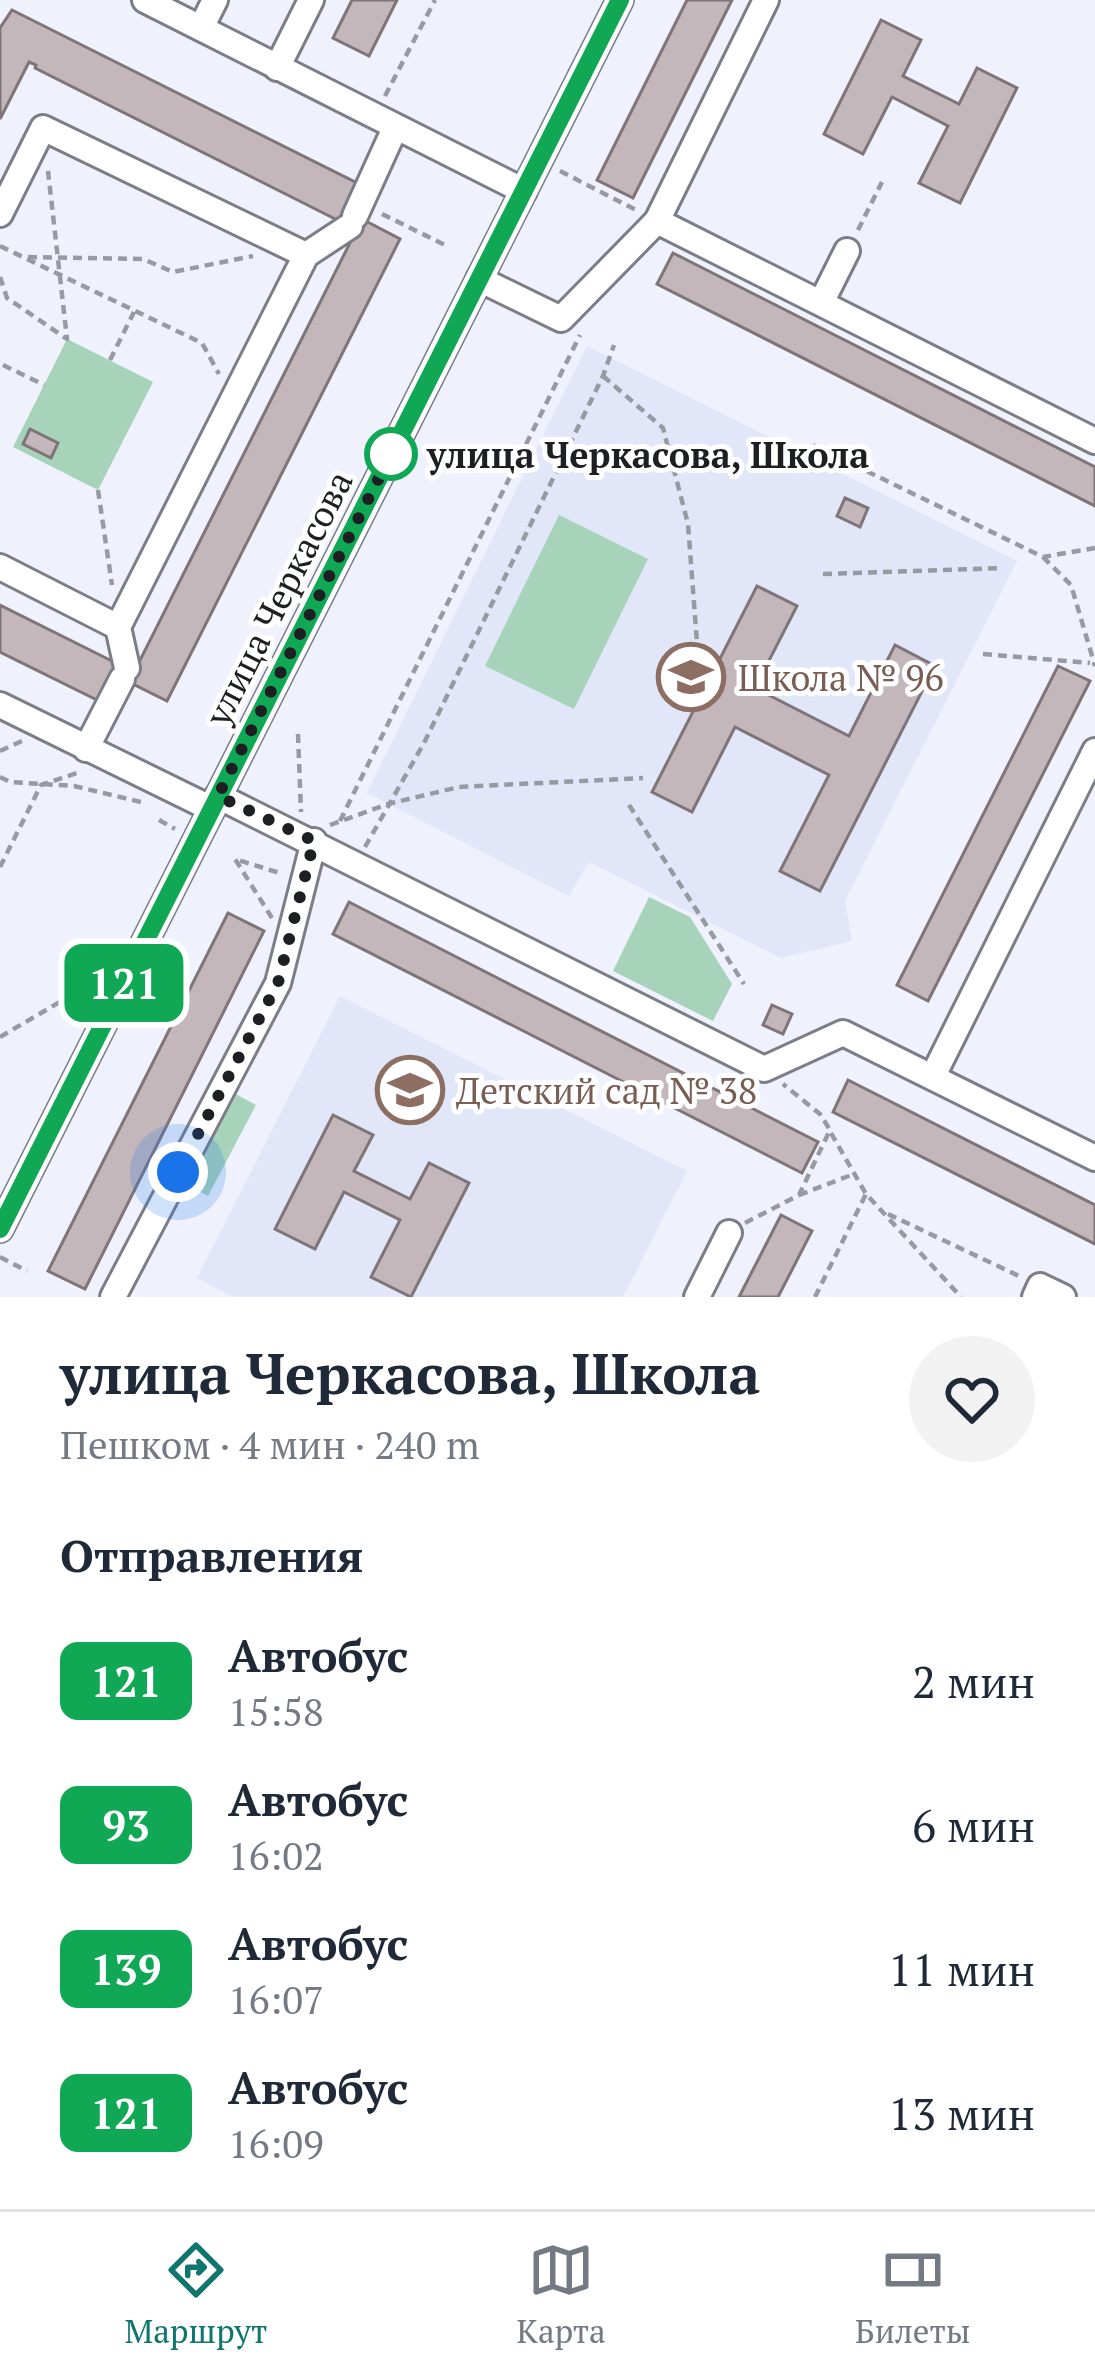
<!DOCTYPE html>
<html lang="ru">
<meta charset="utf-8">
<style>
:root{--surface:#fff;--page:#f2f2f3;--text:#1f2937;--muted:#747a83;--line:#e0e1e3;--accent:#0f766e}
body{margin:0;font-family:"PT Serif",serif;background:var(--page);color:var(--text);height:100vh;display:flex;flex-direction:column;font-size:45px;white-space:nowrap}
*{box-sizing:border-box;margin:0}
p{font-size:39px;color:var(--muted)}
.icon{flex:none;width:66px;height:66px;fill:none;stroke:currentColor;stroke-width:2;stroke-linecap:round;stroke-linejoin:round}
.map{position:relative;height:1297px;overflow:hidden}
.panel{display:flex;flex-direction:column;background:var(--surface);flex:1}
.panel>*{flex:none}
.badge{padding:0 24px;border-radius:18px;font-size:42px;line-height:78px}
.you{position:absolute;width:60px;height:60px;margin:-30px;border:9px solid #fff;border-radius:50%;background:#1a73e8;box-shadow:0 0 0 18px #1a73e833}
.map>.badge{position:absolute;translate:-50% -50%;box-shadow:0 0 0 6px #fff}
h2{padding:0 60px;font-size:45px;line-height:108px}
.round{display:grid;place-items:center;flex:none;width:126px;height:126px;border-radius:63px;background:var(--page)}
.headline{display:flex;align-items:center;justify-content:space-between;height:204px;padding:0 60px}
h1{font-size:57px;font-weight:600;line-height:90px}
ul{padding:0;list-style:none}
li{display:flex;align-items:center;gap:36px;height:144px;padding:0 60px}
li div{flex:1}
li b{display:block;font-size:45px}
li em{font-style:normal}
li .badge{min-width:132px;font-weight:700;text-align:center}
.menu{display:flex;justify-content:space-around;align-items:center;height:168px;border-top:3px solid var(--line);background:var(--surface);font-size:33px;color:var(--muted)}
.menu a{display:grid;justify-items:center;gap:6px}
.menu .selected{color:var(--accent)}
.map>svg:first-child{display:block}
.built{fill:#e1e6f8}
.green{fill:#a7d3bb}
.building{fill:#c3b7bc;stroke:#7f7579;stroke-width:3}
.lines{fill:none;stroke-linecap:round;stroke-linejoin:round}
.minor-casing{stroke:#7b7d87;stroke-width:30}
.path{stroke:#979aa2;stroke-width:4.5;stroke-dasharray:9 6;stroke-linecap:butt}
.minor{stroke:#fff;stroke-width:24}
.line-casing{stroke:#fff;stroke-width:27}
.line{stroke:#10a855;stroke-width:18}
.walk{stroke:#1e1f23;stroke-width:12;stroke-dasharray:0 21.6}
.stop-dot{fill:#fff;stroke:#10a855;stroke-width:6}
.labels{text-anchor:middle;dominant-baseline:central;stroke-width:10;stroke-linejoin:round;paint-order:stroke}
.stop-label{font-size:36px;font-weight:bold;fill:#1e1f23;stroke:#fff;text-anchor:start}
.street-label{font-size:36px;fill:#1e1f23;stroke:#fff}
.education-label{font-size:36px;fill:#785e54;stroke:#fff;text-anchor:start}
</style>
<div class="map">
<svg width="1095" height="1297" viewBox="0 0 1095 1297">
<rect width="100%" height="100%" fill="#eff2fd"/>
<g class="built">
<polygon points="587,346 1017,561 845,901 852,941 781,958 589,862 569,896 367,793"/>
<polygon points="340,996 687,1171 623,1297 234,1297 197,1278"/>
</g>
<g class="green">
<polygon points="67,339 153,382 98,490 13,447"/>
<polygon points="559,515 648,559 574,709 485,666"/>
<polygon points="649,897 690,917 732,984 713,1021 613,971"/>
<polygon points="232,1092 256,1105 208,1196 185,1183"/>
</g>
<g class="building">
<polygon points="352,0 397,0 369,56 333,38"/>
<polygon points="687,0 732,0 633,198 597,180"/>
<polygon points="12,10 361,185 357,230 35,68 36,65 29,62 0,119 0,28"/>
<polygon points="881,20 921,40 903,76 959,104 977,68 1017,88 960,203 919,183 948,126 892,97 863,154 824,134"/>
<polygon points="362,219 400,239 167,701 129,682"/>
<polygon points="673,253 1095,467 1095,506 657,284"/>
<polygon points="30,429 58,443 51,458 23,444"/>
<polygon points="845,498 868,508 860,527 837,516"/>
<polygon points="757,586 797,606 755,688 849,736 895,645 935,666 820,891 780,871 829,775 735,727 692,812 652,792"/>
<polygon points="0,605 134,672 101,702 0,652"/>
<polygon points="1058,666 1090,681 928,1001 897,985"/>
<polygon points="349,902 818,1142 802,1173 333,934"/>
<polygon points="228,913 264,931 85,1289 48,1271"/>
<polygon points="772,1005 792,1014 783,1034 763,1025"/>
<polygon points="848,1080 1095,1205 1095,1244 833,1112"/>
<polygon points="333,1115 373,1135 354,1171 410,1199 429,1163 469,1183 411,1297 371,1277 400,1220 344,1192 315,1249 275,1229"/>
<polygon points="781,1215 812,1231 778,1297 739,1297"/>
</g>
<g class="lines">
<g class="minor-casing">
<g id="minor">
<polyline points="145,0 524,191"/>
<polyline points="201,28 215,0"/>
<polyline points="277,68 311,0"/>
<polyline points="0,214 43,128 306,255"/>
<polyline points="355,216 395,128"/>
<polyline points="657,221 1095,441"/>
<polyline points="479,279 561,319 657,221 766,0"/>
<polyline points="821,303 847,251"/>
<polyline points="0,567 118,627"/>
<polyline points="127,668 118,627 306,255 350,226"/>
<polyline points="0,705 212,809"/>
<polyline points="86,749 122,679"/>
<polyline points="218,796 764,1069 843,1033 1095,1158"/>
<polyline points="933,1076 1095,751"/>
<polyline points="0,1229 620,0"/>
<polyline points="113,1297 278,983 314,841"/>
<polyline points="697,1297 729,1233"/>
<polyline points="1035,1297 1040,1286 1063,1297"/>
</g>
</g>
<g class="path">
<polyline points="385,96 435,0"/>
<polyline points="560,171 636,210"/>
<polyline points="382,214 445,245"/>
<polyline points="858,230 882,182"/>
<polyline points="0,246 202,343 219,374"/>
<polyline points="28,257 143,259 173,272 253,256"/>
<polyline points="0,277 7,298 67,339 48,171"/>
<polyline points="110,360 134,312"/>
<polyline points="3,365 44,385"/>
<polyline points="603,376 663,428 688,524 699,669"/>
<polyline points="813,445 1043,557 1095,548"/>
<polyline points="98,490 112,585"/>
<polyline points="1043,557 1071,585 1095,666"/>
<polyline points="823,574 1001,568"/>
<polyline points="983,654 1090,663"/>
<polyline points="298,734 301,812"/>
<polyline points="0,751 22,741"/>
<polyline points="0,777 10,782 74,786 141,802"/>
<polyline points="629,805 744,984"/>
<polyline points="159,820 175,829"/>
<polyline points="340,821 580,335"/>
<polyline points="330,825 388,804 459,787 643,778"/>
<polyline points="365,847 424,743 603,376 614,345"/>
<polyline points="0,867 41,785 77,773"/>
<polyline points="272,918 235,859 283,874"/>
<polyline points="0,1037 70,996"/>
<polyline points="831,1133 866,1194 961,1297"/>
<polyline points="799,1195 854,1174"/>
<polyline points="888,1214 1019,1276"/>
<polyline points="745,1223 799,1195 830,1130 820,1114 783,1084"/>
<polyline points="0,1257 27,1271"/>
<polyline points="815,1297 866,1194"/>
</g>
<use href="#minor" class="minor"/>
</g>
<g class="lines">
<g class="line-casing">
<polyline id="line" points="0,1229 620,0"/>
</g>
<use href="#line" class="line"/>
<polyline class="walk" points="178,1172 278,983 314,841 218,796 391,454"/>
</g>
<defs>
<g id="school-ring" transform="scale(3.45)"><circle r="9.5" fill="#fff" stroke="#8d6e63" stroke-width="1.5"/><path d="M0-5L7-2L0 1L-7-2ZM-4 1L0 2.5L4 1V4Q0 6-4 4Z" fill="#8d6e63"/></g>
</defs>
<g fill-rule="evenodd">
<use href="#school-ring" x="691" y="677"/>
<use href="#school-ring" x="410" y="1090"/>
</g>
<circle class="stop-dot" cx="391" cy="454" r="24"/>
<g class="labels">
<g class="stop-label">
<text x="427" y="454">улица Черкасова, Школа</text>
</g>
<g class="street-label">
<text transform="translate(278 598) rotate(-63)">улица Черкасова</text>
</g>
<g class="education-label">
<text x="738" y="677">Школа № 96</text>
<text x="456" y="1090">Детский сад № 38</text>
</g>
</g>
</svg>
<div class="you" style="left:178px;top:1172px"></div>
<b class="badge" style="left:124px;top:983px;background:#10a855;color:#fff">121</b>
</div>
<section class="panel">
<div class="headline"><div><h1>улица Черкасова, Школа</h1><p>Пешком · 4 мин · 240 m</p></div><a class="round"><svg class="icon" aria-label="heart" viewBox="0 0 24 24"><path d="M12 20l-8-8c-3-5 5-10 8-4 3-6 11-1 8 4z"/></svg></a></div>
<h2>Отправления</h2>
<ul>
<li><span class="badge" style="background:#10a855;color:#fff">121</span><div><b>Автобус</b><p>15:58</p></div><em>2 мин</em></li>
<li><span class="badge" style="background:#10a855;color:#fff">93</span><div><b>Автобус</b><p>16:02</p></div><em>6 мин</em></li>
<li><span class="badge" style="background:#10a855;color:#fff">139</span><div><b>Автобус</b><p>16:07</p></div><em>11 мин</em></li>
<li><span class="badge" style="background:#10a855;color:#fff">121</span><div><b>Автобус</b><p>16:09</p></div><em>13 мин</em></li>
</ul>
</section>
<nav class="menu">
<a class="selected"><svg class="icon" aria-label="directions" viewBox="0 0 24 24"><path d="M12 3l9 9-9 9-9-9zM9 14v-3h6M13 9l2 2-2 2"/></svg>Маршрут</a>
<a><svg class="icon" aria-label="map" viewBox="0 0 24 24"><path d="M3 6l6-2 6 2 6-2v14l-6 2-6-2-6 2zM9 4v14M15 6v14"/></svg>Карта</a>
<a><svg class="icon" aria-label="tickets" viewBox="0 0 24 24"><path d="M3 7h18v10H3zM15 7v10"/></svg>Билеты</a>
</nav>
